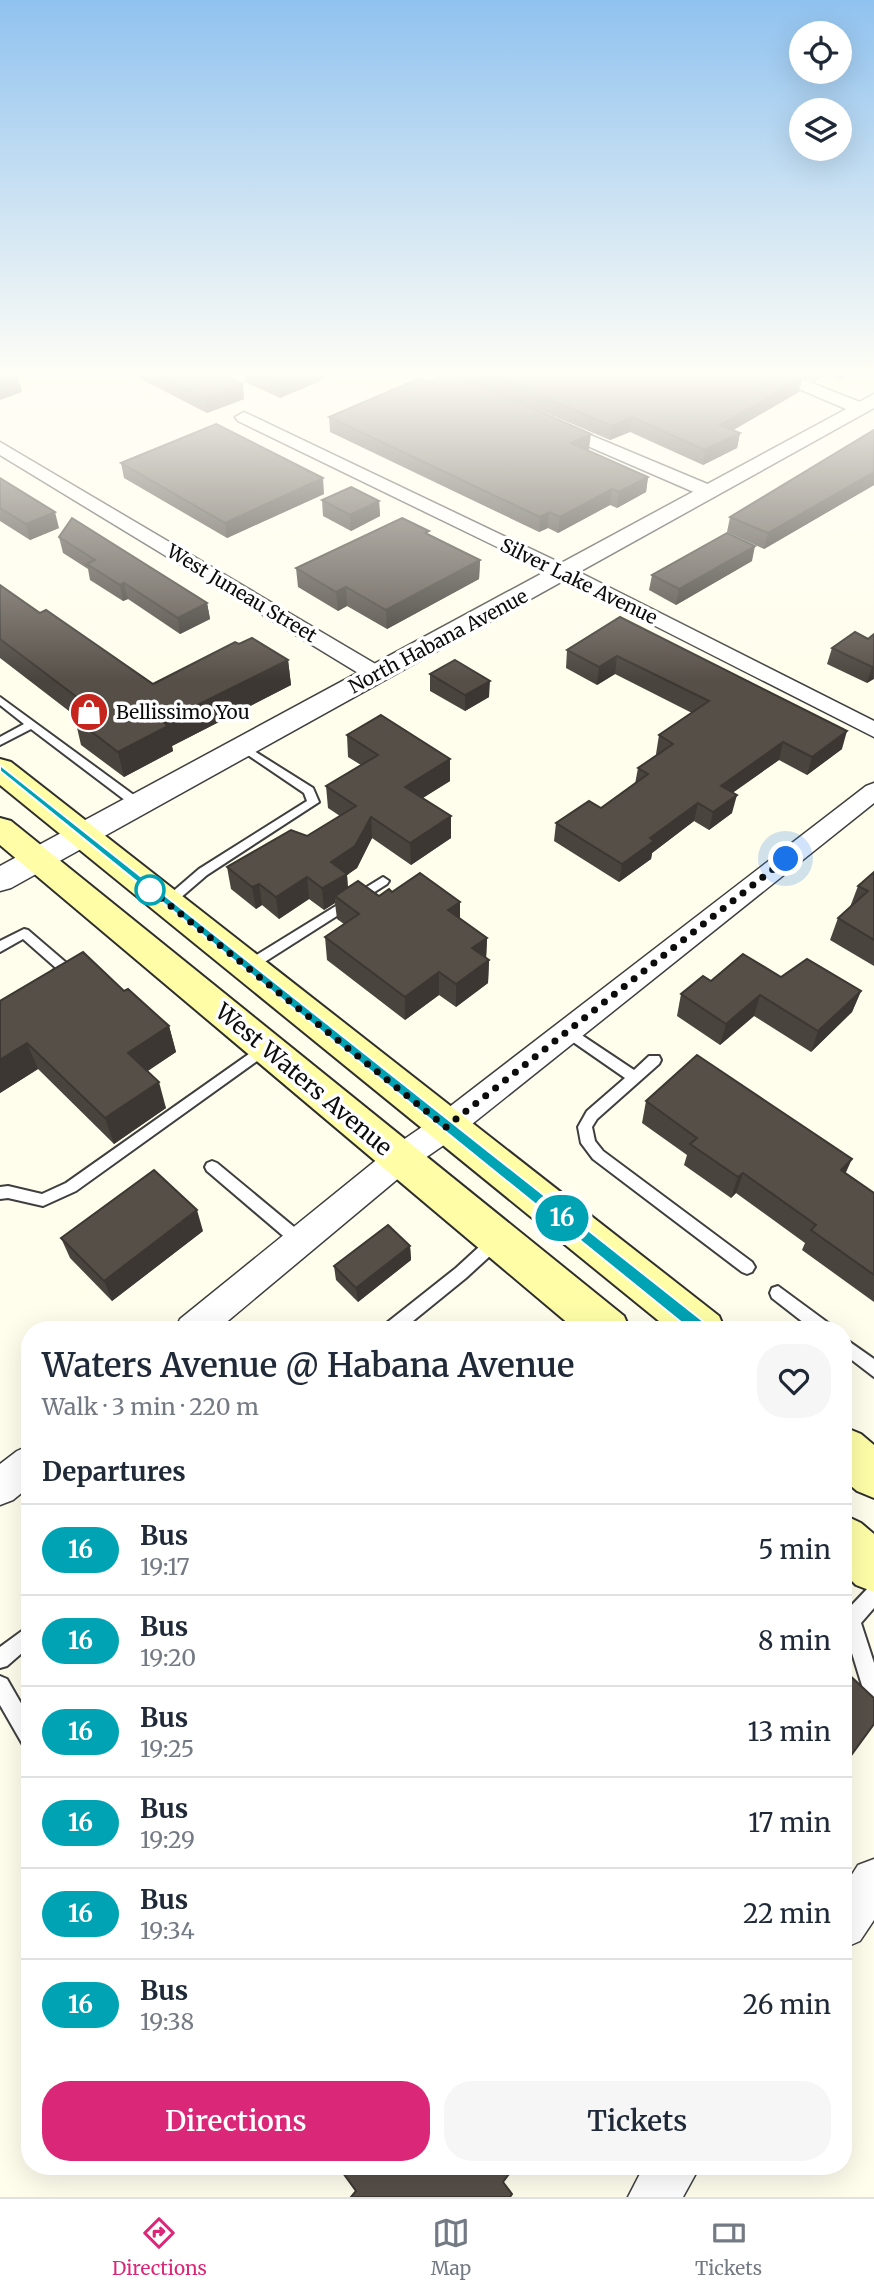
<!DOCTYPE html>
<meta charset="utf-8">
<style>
:root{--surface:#fff;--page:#f6f6f7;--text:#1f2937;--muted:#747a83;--line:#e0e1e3;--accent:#db2777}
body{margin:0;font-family:Merriweather,serif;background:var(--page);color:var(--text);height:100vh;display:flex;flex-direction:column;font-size:26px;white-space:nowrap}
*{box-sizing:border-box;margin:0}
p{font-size:23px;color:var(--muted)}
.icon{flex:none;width:38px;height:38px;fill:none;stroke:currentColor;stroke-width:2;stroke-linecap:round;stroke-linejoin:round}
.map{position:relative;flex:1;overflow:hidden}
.panel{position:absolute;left:21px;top:1321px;width:831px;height:854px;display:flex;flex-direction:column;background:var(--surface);border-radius:28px;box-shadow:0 7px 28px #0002}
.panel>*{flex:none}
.badge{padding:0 14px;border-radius:23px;font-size:24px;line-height:46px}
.controls{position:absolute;left:789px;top:21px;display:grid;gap:14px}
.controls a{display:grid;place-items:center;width:63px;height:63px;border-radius:50%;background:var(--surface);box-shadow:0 7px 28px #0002;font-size:35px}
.you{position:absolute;width:35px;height:35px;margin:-18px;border:5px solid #fff;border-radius:50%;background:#1a73e8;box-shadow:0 0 0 10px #1a73e833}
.map>.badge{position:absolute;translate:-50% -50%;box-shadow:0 0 0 4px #fff}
h2{padding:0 21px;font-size:26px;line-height:63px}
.round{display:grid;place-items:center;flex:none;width:74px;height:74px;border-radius:28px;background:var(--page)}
.summary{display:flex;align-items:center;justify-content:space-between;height:119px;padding:0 21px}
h1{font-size:33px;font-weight:600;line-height:52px}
.primary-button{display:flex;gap:14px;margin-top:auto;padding:14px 21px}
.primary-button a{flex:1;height:80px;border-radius:28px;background:var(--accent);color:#fff;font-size:28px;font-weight:600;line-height:80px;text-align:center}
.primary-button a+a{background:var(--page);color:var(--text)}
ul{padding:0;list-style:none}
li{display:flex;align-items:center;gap:21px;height:91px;padding:0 21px;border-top:2px solid var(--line)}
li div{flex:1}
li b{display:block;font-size:26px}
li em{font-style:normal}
li .badge{min-width:77px;font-weight:700;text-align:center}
.dock{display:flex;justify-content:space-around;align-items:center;height:98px;border-top:2px solid var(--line);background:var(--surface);font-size:19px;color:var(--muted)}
.dock a{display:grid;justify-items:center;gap:4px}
.dock .current{color:var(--accent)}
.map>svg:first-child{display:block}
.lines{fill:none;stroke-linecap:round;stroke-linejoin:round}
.service-casing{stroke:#3f3f3f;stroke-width:4}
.minor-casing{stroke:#3f3f3f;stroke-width:3}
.tertiary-casing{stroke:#3f3f3f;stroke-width:3}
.secondary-casing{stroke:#2e2e2e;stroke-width:4}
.service{fill:#fff;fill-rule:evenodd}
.minor{fill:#fff;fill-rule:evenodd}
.tertiary{fill:#fff;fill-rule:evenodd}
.secondary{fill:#fffea7;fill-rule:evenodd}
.wall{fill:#4a443e}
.shaded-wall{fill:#3c3732}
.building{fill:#564f48;stroke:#3c3732;stroke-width:2}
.line{fill:#00a3b4;stroke:#fff;stroke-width:2}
.walk{stroke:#0c0c0c;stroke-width:7;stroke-dasharray:0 12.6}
.stop-dot{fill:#fff;stroke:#00a3b4;stroke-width:3.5}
.labels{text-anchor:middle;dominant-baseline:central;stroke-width:7;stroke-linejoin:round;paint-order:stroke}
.far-street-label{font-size:19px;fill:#0c0c0c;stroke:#fff}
.far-poi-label{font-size:19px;fill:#0c0c0c;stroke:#fff;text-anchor:start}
.street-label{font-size:23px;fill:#0c0c0c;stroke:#fff}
</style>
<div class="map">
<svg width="874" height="2197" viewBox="0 0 874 2197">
<rect width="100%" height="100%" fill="#fffdec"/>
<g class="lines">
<g class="service-casing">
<g id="service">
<polygon points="0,697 142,801 142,807 134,807 31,729 0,745 0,737 24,724 0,705"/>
<polygon points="243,744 313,788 319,802 207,875 171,906 163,906 161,903 163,900 199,869 307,801 304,793 239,749 239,745"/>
<polygon points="383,877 389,881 387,884 252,970 242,970 241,967 242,964"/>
<path d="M24,929L28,930L70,966L71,969C68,976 58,981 50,978L49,975L56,968L23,939L0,952V941Z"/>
<polygon points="568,1026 634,1070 649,1056 659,1056 661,1060 659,1064 597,1119 592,1127 595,1141 603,1151 752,1262 755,1267 752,1272 747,1274 742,1272 593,1159 581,1143 578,1127 587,1111 625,1078 563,1035 561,1031 563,1027"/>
<polygon points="266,1042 271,1043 273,1047 271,1051 76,1191 43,1206 8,1198 0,1199 0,1187 8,1186 42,1194 66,1183"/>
<polygon points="212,1161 217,1163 305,1236 308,1241 305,1246 300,1248 295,1246 207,1171 205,1167 207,1163"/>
<polygon points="497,1233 502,1235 505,1240 502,1245 466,1278 402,1330 382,1330 384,1325 456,1268 492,1235"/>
<polygon points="778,1286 831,1325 833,1330 813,1330 772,1298 770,1293 772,1288"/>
<polygon points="844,1338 874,1359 874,1377 844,1354"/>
<polygon points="874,1585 874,1608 861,1623 874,1663 874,1702 867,1699 864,1692 844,1627 844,1605 850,1607 868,1588"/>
<polygon points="30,1625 30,1646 7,1666 0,1668 0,1647"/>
<polygon points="0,1676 7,1679 30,1719 30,1748 23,1745 0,1705"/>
</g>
</g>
<g class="minor-casing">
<g id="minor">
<polygon points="762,373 786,373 865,404 867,408 859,413 853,412"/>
<polygon points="244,412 571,568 874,721 874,737 557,576 238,421 235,417"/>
<polygon points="552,419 717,488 719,492 710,498 703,496 546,428 543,424 546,420"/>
<polygon points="0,442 384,669 387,674 384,679 368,679 0,455"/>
<polygon points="874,783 874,803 457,1136 412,1167 217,1330 175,1330 180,1319 390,1149 435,1118 866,786"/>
<polygon points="30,1445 30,1486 13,1500 0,1505 0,1464 17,1451"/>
<polygon points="874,1859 874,1920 860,1941 844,1948 844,1887 858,1865"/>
<polygon points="644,2166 700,2166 683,2197 628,2197"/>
</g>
</g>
<g class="tertiary-casing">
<polygon id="tertiary" points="874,394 874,408 11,888 0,891 0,866"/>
</g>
<g class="secondary-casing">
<g id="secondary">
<polygon points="0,759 11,762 719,1316 725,1330 670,1330 0,785"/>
<polygon points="0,818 11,821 624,1316 630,1330 576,1330 0,845"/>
<polygon points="844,1427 861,1434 874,1445 874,1498 857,1491 844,1480"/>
<polygon points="844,1515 861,1523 874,1534 874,1592 856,1585 844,1573"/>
</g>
</g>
<use href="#service" class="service"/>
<use href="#minor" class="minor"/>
<use href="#tertiary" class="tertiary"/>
<use href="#secondary" class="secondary"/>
</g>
<g class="wall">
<polygon points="129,373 221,373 244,399 207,413"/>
<polygon points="244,373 325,373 325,379 280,398 245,382"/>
<polygon points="466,373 792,373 802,378 799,392 733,430 740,433 737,448 703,465 630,432 610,440 466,379 589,449 588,450 648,477 646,492 617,508 610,505 558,533 548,528 539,532 330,432 329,417 428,382 465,379"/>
<polygon points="794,373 851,373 839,380 826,375 815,382"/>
<polygon points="874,428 874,485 764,549 727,532 730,517 874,430"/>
<polygon points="121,463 324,494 227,538 124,478"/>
<polygon points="0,478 59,528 30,540 0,521"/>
<polygon points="322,500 379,501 380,516 351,531 323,516"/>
<polygon points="429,534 480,560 479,579 387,629 347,606 338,611 298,587 296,568"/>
<polygon points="59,537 207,603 210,619 180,634 128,599 123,601 90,580 88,569 63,553"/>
<polygon points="752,561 676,605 649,590 652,575"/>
<polygon points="0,585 40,613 153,684 239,644 288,660 291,685 172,746 173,751 124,777 81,745 75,719 78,718 0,658"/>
<polygon points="620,617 842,749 807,775 779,760 733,792 732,813 709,830 694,821 652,853 651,859 619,882 554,841 556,823 601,808 635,784 638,768 657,755 656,754 659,735 692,713 615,674 597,685 566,668 567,650"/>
<polygon points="874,634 874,679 867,683 827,664 832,648 868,639"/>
<polygon points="430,674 489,697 465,711 430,691"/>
<polygon points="347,735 450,759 450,781 423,798 451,816 451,838 411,865 372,838 357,868 347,875 348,888 379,896 392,892 460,918 487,938 486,958 489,960 488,983 456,1007 439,995 405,1020 327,960 325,937 344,924 337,919 335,903 324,910 309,899 279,919 262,905 256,909 231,889 227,867 307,836 340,816 328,808 326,786 361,765 348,757"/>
<polygon points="874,872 874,966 830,940 838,918 850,907 858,886"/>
<polygon points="781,977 861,991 852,1012 811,1052 754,1016 720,1045 677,1016 681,994 711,981"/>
<polygon points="124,991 169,1026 176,1052 147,1071 166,1108 114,1144 38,1069 0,1093 0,1001"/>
<polygon points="646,1101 846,1174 874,1193 874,1302 802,1250 805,1243 736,1193 731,1198 684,1165 687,1155 642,1123"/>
<polygon points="203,1231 112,1301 70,1258 61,1238"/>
<polygon points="410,1246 411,1260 358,1302 336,1280 334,1266"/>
</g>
<g class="shaded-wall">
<polygon points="301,373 325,373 325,379 280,398 279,383"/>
<polygon points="817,373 826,373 826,375 815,382"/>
<polygon points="840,373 851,373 839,380"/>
<polygon points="18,377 22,392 0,400 0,384"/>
<polygon points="802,378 799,392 718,439 720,425"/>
<polygon points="243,384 244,399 207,413 205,399"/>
<polygon points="632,417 630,432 610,440 612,426"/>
<polygon points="740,433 737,448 703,465 705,450"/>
<polygon points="591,434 589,449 569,458 571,443"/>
<polygon points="874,472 874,485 764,549 768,533"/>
<polygon points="648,477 646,492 617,508 619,492"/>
<polygon points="323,478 324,494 227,538 225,523"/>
<polygon points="612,489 610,505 558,533 560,517"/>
<polygon points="379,501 380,516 351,531 350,515"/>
<polygon points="55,512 59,528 30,540 26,524"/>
<polygon points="549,512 548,528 539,532 540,517"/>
<polygon points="755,546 752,561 676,605 679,589"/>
<polygon points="480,560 479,579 387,629 386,610"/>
<polygon points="124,583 128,599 123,601 120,585"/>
<polygon points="346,587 347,606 338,611 336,592"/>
<polygon points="207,603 210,619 180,634 178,618"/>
<polygon points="617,656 615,674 597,685 599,667"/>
<polygon points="288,660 291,685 172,746 173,751 124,777 118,752 163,722"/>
<polygon points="874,666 873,679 867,683 872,667"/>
<polygon points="490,681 489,697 465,711 465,695"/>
<polygon points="847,731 842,749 807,775 812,757"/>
<polygon points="783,742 779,760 717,804 721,786"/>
<polygon points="450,759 450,781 406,808 405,787"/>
<polygon points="737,795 732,813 709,830 713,812"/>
<polygon points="698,803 694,821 652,853 651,859 619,882 622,864 650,838"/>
<polygon points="451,816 451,838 411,865 410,843"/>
<polygon points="371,817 372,838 357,868 347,875 348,895 335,896 335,903 324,910 322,888 331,862"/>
<polygon points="307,877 309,899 279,919 276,897"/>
<polygon points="259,884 262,905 256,909 252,887"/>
<polygon points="460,902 460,925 448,910"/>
<polygon points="487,938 486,961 472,948"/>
<polygon points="489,960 488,983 456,1007 456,984"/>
<polygon points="439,972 439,995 405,1020 405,997"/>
<polygon points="861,991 852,1012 811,1052 818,1031"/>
<polygon points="760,995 754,1016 720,1045 726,1024"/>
<polygon points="169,1026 176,1052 136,1079 128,1053"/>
<polygon points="27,1043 38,1069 0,1093 0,1060"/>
<polygon points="159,1082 166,1108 114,1144 105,1118"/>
<polygon points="852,1159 843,1179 841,1170"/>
<polygon points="743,1173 736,1193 731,1198 738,1177"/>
<polygon points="197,1210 203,1231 112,1301 104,1281"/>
<polygon points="410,1246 411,1260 358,1302 356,1288"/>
</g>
<g class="building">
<polygon points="0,373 12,373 18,377 0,384"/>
<polygon points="155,373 221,373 243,384 205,399"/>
<polygon points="258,373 301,373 279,383"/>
<polygon points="446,373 453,373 591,434 571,443 648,477 619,492 612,489 560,517 549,512 540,517 329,417 420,378 428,382"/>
<polygon points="486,373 792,373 802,378 720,425 740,433 705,450 632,417 612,426"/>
<polygon points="216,424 323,478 225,523 121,463"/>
<polygon points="874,430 874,472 768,533 730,517"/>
<polygon points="0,478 55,512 26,524 0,508"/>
<polygon points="351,487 379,501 350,515 322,500"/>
<polygon points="72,518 207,603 178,618 124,583 120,585 87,564 95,560 59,537"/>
<polygon points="402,518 429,531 425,533 480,560 386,610 346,587 336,592 296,568"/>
<polygon points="727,533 755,546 679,589 652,575"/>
<polygon points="0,585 40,613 46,610 153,684 235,642 239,644 252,638 288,660 163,722 168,726 118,752 75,719 94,710 0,639"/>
<polygon points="620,617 847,731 812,757 783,742 721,786 737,795 713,812 698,803 650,838 654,841 622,864 556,823 589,801 601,808 648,774 638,768 673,744 659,735 709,701 617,656 599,667 567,650"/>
<polygon points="855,632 868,639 874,634 874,666 872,667 832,648"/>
<polygon points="455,660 490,681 465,695 430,674"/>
<polygon points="381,715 450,759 405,787 451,816 410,843 371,817 355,846 331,862 347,874 322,888 307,877 276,897 259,884 252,887 227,867 291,830 307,836 356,806 326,786 378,755 347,735"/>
<polygon points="874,872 874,940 838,918 868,891 858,886"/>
<polygon points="420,873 460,902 448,910 487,938 472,948 489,960 456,984 439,972 405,997 325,937 359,914 335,896 358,881 379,896 389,889 392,892"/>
<polygon points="83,952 124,991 128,989 169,1026 128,1053 159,1082 105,1118 27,1043 0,1060 0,1001"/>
<polygon points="743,954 781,977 807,959 861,991 818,1031 760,995 726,1024 681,994 703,976 711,981"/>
<polygon points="697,1055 852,1159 841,1170 874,1193 874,1275 811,1230 816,1225 743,1173 738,1177 690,1144 697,1138 646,1101"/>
<polygon points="154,1170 197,1210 104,1281 61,1238"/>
<polygon points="388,1225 410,1246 356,1288 334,1266"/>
<polygon points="844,1670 874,1698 874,1724 847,1761 844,1758"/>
<polygon points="338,2166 515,2166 503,2182 512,2194 510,2197 351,2197 356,2191"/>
</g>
<linearGradient id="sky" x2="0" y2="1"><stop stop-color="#90c2ef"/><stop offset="0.55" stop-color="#fffef6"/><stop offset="1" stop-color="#fffef6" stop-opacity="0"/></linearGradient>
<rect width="874" height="681" fill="url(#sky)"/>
<polygon class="line" points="0,765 708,1325 711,1330 708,1335 697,1335 0,771"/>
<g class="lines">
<polyline class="walk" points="150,890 146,886 446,1127 786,859"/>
</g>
<defs>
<g id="shop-disc" transform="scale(2.0125)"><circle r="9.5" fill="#c5251c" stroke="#fff"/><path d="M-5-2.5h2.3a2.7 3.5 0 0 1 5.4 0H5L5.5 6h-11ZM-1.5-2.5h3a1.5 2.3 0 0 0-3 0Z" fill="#fff"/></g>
</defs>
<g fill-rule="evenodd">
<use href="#shop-disc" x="89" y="712"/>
</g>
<circle class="stop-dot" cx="150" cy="890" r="14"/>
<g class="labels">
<g class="far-street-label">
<text transform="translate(579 581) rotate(26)">Silver Lake Avenue</text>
<text transform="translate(242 593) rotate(31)">West Juneau Street</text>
<text transform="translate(438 641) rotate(-28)">North Habana Avenue</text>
</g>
<g class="far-poi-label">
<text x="116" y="712">Bellissimo You</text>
</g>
<g class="street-label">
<text transform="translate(304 1079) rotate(40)">West Waters Avenue</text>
</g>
</g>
</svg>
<div class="controls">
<a><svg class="icon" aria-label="locate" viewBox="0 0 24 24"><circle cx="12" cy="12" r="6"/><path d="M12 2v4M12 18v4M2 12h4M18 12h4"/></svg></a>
<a><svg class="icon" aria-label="layers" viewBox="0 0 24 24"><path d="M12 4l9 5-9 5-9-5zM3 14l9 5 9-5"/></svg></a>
</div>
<div class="you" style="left:786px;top:859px"></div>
<b class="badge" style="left:562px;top:1218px;background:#00a3b4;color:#fff">16</b>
<section class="panel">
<div class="summary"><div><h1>Waters Avenue @ Habana Avenue</h1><p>Walk · 3 min · 220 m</p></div><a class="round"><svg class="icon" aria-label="heart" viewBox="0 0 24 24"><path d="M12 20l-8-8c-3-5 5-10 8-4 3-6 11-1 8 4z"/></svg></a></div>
<h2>Departures</h2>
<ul>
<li><span class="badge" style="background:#00a3b4;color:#fff">16</span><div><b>Bus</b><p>19:17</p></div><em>5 min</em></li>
<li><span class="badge" style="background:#00a3b4;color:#fff">16</span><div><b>Bus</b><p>19:20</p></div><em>8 min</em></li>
<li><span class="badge" style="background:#00a3b4;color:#fff">16</span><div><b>Bus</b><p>19:25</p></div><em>13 min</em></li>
<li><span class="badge" style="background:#00a3b4;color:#fff">16</span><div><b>Bus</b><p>19:29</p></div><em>17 min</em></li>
<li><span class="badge" style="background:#00a3b4;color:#fff">16</span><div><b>Bus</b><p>19:34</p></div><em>22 min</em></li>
<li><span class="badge" style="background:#00a3b4;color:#fff">16</span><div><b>Bus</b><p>19:38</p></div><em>26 min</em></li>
</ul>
<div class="primary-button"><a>Directions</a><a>Tickets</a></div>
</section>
</div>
<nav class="dock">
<a class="current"><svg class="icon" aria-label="directions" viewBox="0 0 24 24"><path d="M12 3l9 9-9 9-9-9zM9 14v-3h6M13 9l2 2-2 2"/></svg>Directions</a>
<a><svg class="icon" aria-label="map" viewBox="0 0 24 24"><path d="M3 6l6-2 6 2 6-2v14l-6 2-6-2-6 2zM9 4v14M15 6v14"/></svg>Map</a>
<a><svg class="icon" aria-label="tickets" viewBox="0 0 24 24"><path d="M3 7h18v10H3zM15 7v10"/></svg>Tickets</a>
</nav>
